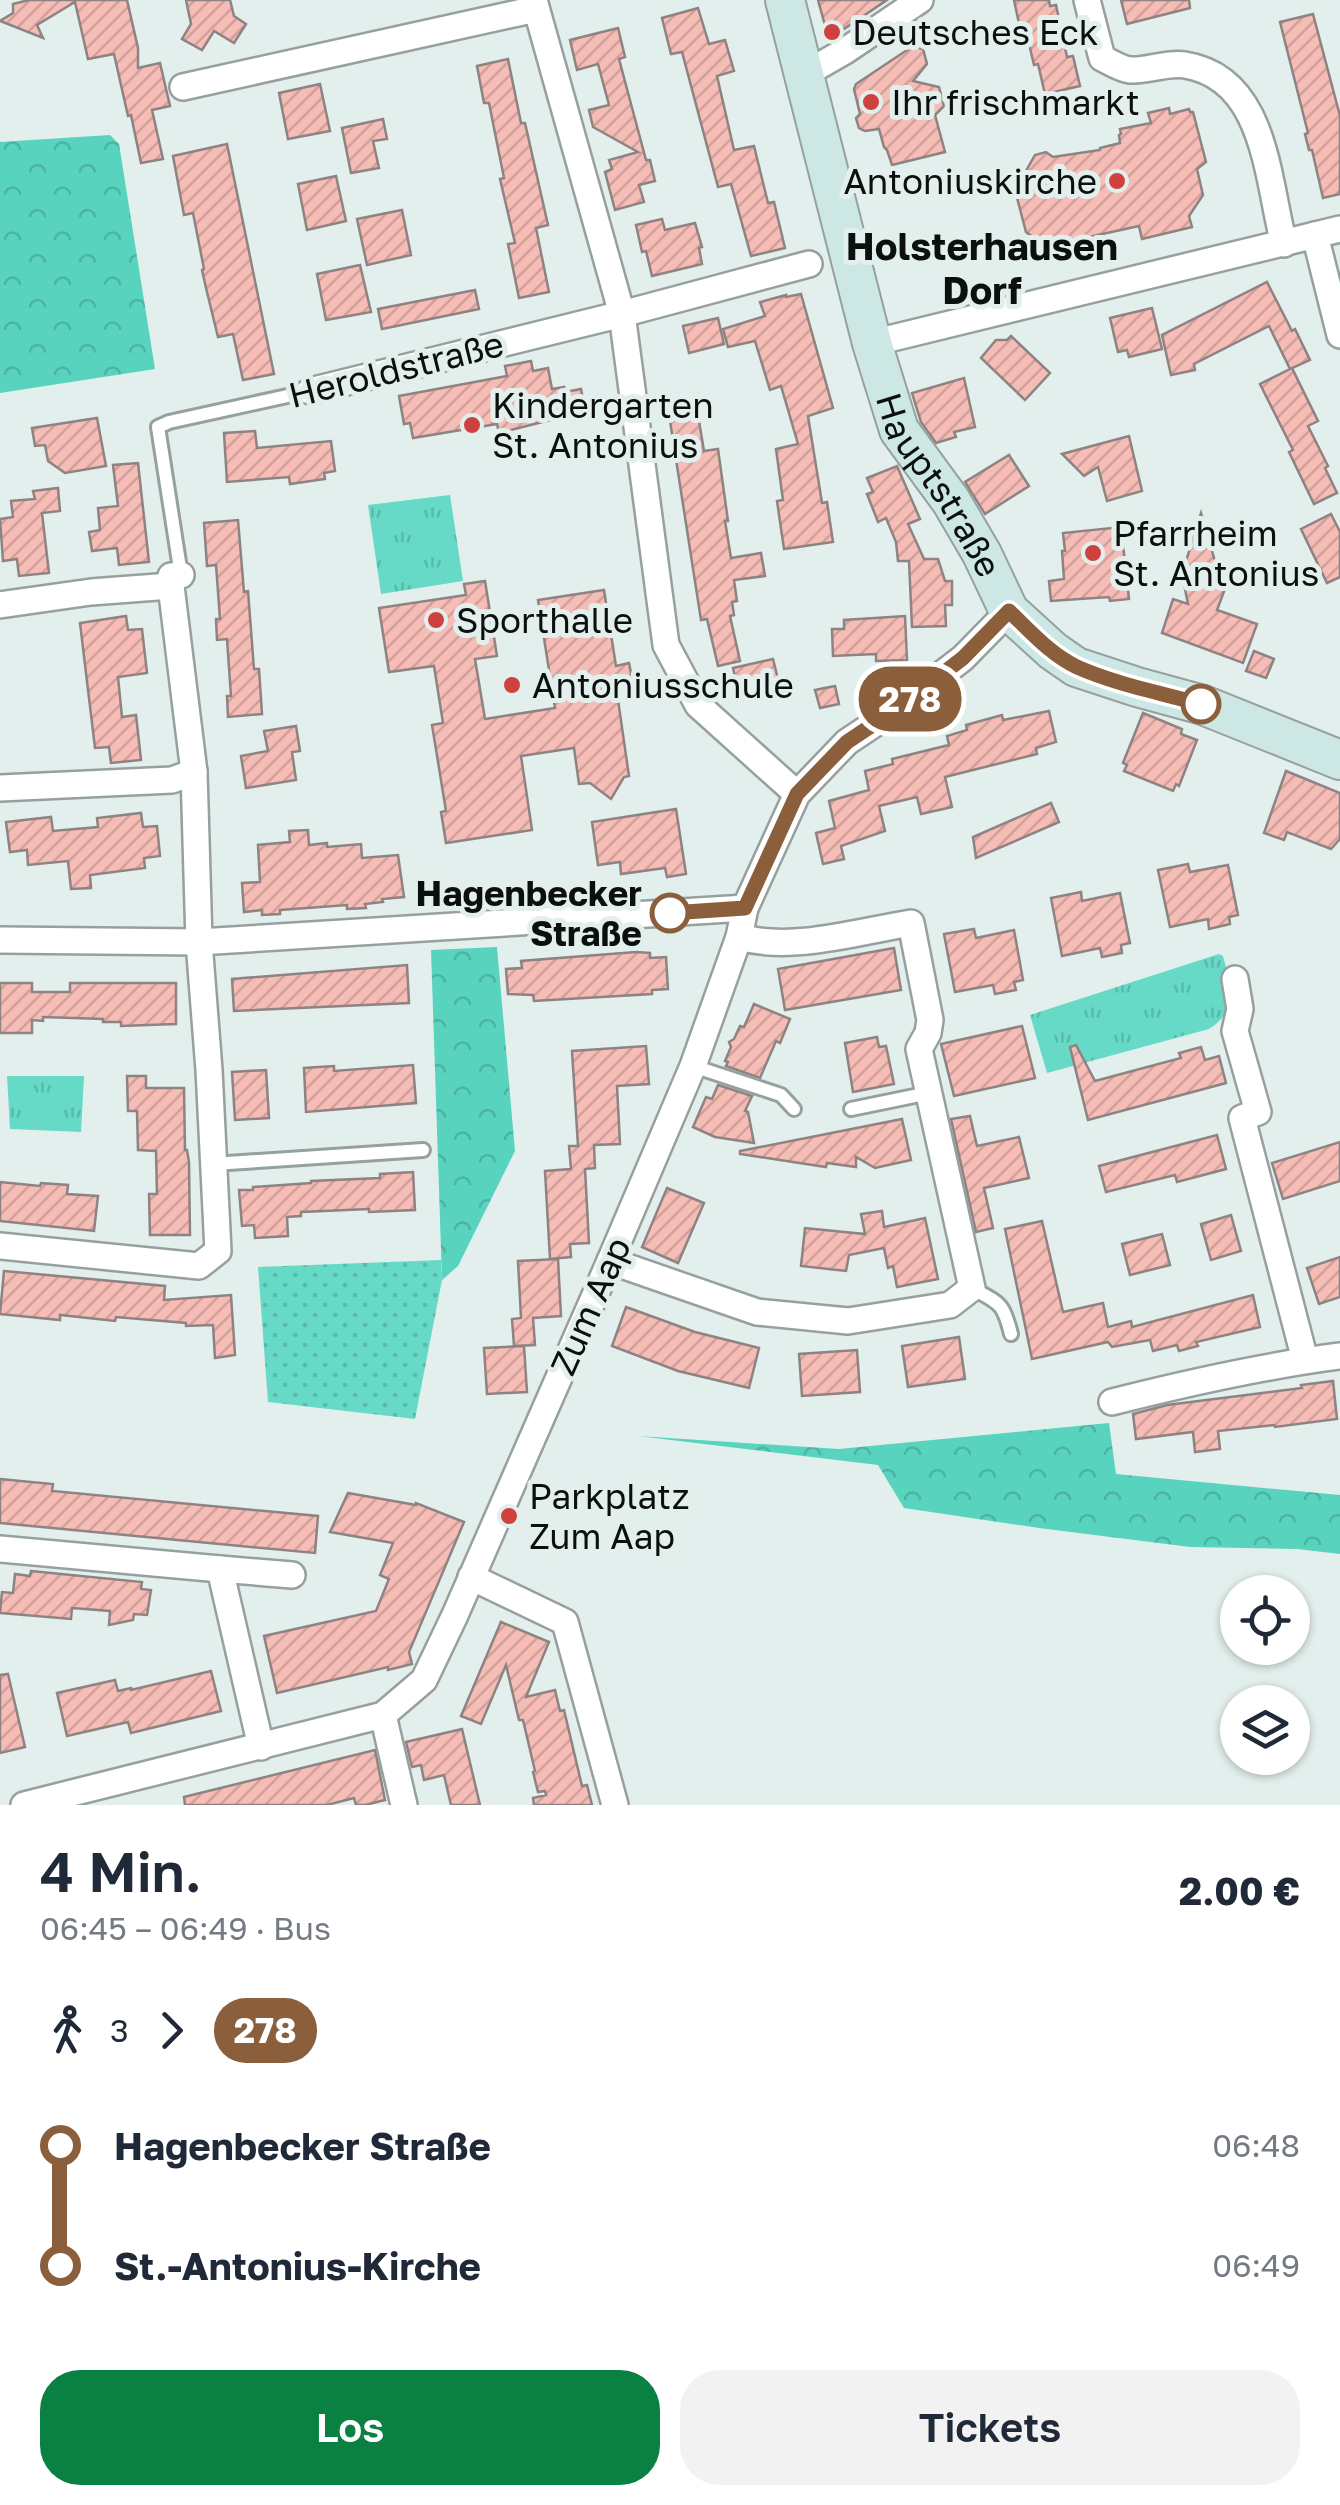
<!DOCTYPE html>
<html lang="de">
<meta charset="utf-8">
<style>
:root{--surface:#fff;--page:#f2f2f3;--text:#1f2937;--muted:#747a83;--accent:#0b8043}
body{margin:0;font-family:"Golos Text",sans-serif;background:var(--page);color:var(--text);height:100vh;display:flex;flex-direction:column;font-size:38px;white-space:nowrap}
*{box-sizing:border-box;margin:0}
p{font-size:32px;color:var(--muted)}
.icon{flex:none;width:55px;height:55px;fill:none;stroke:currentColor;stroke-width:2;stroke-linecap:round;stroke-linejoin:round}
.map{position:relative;height:1805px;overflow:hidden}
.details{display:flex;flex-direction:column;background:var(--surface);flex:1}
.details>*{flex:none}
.badge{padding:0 20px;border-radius:32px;font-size:35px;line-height:65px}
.buttons{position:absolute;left:1220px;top:1575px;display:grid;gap:20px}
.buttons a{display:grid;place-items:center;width:90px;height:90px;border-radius:50%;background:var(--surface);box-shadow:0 2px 8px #0004;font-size:50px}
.map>.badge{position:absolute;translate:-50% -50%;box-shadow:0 0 0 5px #fff}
.legs{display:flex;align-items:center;gap:15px;height:110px;padding:0 40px;font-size:32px}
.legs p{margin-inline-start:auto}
.head{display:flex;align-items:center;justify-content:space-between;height:170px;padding:0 40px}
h1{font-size:55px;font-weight:600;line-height:75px}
.primary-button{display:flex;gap:20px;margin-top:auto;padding:20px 40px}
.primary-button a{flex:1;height:115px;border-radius:40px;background:var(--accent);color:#fff;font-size:40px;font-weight:600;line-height:115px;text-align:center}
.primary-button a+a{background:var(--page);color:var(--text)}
ul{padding:0 40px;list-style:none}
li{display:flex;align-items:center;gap:35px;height:120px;font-size:38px}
li i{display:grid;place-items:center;width:15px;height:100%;margin:0 12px;background:currentColor}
li i::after{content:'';width:25px;height:25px;margin:-12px;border:8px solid;border-radius:50%;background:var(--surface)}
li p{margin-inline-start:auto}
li:first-child i{background:linear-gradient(#0000 50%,currentColor 0)}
li:last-child i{background:linear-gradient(currentColor 50%,#0000 0)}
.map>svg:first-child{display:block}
.grass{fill:url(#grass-dots)}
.forest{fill:url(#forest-crowns)}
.park{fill:url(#park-tufts)}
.building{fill:url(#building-hatch);stroke:#8e8382;stroke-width:2.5}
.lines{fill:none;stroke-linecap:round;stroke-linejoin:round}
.service-casing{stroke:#96a19f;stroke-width:18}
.minor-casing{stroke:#96a19f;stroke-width:30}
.secondary-casing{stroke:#96a19f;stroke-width:42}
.service{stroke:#fff;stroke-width:12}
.minor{stroke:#fff;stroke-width:25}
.secondary{stroke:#cde8e4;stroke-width:38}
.line-1-casing{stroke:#fff;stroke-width:22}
.line-1{stroke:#8b5e3c;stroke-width:15}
.poi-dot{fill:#cf413f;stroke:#e2efec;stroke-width:4}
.stop-1-dot{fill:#fff;stroke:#8b5e3c;stroke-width:5}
.labels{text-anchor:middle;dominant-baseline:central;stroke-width:10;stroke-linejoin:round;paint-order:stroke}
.poi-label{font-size:35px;fill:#0b0f0e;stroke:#e2efec;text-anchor:start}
.street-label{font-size:35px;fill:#0b0f0e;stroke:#e2efec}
.stop-label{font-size:35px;font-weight:bold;fill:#0b0f0e;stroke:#e2efec;text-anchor:end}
.neighbourhood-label{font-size:38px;font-weight:bold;fill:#0b0f0e;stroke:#e2efec}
</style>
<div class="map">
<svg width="1340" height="1805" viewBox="0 0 1340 1805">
<defs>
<pattern id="grass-dots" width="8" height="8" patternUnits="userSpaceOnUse" patternTransform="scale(2.5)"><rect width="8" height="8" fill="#67dac7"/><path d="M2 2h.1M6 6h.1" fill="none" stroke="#58baaa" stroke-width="1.8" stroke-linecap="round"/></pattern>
<pattern id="forest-crowns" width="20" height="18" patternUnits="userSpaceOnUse" patternTransform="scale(2.5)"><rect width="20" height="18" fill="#58d3be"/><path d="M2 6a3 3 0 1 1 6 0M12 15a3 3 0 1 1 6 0" fill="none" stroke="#4bb4a2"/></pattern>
<pattern id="park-tufts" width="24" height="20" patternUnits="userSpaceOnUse" patternTransform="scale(2.5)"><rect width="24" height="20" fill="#67dac7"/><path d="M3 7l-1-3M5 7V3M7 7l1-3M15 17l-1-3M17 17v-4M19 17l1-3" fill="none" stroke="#58baaa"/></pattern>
<pattern id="building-hatch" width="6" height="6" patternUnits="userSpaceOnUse" patternTransform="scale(2.5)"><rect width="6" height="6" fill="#f6bcb6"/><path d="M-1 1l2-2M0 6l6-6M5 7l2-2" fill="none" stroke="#d2a09b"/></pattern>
</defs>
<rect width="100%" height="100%" fill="#e2efec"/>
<polygon class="grass" points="441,1260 442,1280 415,1419 268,1402 258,1267"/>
<g class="forest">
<polygon points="110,135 119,144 155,369 0,393 0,142"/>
<polygon points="497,947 515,1151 458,1266 442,1280 431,950"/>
<polygon points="1109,1423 1116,1474 1340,1495 1340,1554 1297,1549 1190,1547 1039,1528 904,1508 878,1465 638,1436 839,1449"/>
</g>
<g class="park">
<polygon points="450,495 463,581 381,594 368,505"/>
<path d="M1219,954L1223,956C1231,986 1239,1010 1209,1029L1047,1073L1030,1015Z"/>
<polygon points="7,1076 84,1076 81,1132 10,1129"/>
</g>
<g class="building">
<polygon points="29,0 127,0 138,48 138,68 160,63 170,106 152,110 163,159 141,163 131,115 128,116 114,54 88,59 75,2 37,25 43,38 0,21 13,13 13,4"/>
<polygon points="186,0 230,0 234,16 246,24 234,43 214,31 202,50 182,39 191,24"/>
<polygon points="818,0 887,0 838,33 826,29"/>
<polygon points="1014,0 1049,0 1050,6 1056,5 1067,57 1073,56 1080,86 1045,94 1038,64 1034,65 1025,27 1020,28"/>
<polygon points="1121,0 1189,0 1190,8 1127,24"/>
<polygon points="698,8 709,44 725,40 734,71 717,76 734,150 754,146 768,203 774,202 785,248 751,256 731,184 718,187 682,52 671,54 662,18"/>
<polygon points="1313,14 1340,116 1340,194 1323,198 1312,150 1309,150 1305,134 1308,133 1280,22"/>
<polygon points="618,28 625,57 619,59 646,160 650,160 655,181 639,185 644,202 615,210 605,172 612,169 609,160 638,152 593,127 589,110 609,105 598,64 577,70 570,40"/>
<polygon points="913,46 923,49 927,64 913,81 939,87 944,106 935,115 945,152 892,165 887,150 884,147 879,129 865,131 859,128 856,118 860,114 854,89 856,84"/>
<polygon points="508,59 521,123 525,123 548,225 536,228 549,292 519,298 508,244 515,243 500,179 504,178 489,103 484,103 477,66"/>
<polygon points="320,84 330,131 288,139 279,93"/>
<polygon points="1169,108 1170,114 1189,109 1190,112 1193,112 1206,162 1197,169 1203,195 1189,216 1192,227 1142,239 1139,226 1075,240 1077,248 1051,254 1048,244 1039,246 1037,240 1026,232 1015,190 1035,155 1046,152 1053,157 1100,150 1100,148 1120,143 1119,135 1121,134 1120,129 1151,123 1148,113"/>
<polygon points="383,119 387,139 373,141 379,168 351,173 342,128"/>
<polygon points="227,144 274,374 243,380 233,334 218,337 206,288 202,270 204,269 193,213 184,215 173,156"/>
<polygon points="336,176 346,221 307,230 298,184"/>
<polygon points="402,210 411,255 367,265 357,219"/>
<polygon points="662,219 665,230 695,223 702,247 699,248 702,264 652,276 646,251 642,252 636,225"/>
<polygon points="360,265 371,312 326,320 317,274"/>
<polygon points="1267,282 1292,331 1295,329 1310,360 1292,368 1318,421 1308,426 1328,466 1325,468 1337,493 1314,504 1289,452 1293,450 1260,384 1290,369 1269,326 1194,364 1195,370 1171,375 1162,335"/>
<polygon points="475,290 479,309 382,329 378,309"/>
<polygon points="801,294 833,408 808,416 822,503 827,502 833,542 784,549 777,501 783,500 776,449 798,444 781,386 770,390 755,341 728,347 723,329 765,316 760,302 786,295 786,297"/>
<polygon points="1152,308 1162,349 1129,357 1127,350 1118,352 1110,318"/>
<polygon points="718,318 724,344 689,353 683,326"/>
<polygon points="1011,336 1050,373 1025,400 981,358 996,340 1007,340"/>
<polygon points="531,361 533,371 548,368 552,389 564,387 565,392 581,389 585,409 569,412 570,415 499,433 497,424 413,438 410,423 404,424 399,396 507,376 505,366"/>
<polygon points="964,378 975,427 954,432 956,437 936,443 921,422 912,393"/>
<polygon points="696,403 704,451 718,449 728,521 725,521 731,558 761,553 765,576 734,580 737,601 732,602 734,615 730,616 740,661 718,666 707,619 701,620 668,408"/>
<polygon points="97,418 106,466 65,473 48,461 45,445 35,446 32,428"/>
<polygon points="255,431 257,448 331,441 335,471 324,473 325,479 290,484 289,477 227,482 224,433"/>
<polygon points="1129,436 1142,491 1107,501 1098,467 1084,476 1062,454"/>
<polygon points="1009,455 1029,486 985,514 965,482"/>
<polygon points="138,463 149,562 119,565 117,548 92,551 89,532 100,530 98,508 118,506 113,465"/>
<polygon points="897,466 920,519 908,524 924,559 938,559 945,581 952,581 952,605 945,605 946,626 912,627 909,561 898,561 896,542 886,518 878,522 867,494 873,492 867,478"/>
<polygon points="58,488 60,511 42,513 49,573 19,576 17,559 3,561 0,519 13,517 11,501 35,499 33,491"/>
<polygon points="1201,513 1219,575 1229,578 1217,610 1257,624 1243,663 1162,633 1173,599 1188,604 1182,574"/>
<polygon points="1331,514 1340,532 1340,577 1327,583 1301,529"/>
<polygon points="238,520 244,592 248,591 254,669 259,669 262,714 228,717 227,696 231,696 227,639 217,640 216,619 220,619 216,565 207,566 204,523"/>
<polygon points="1121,527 1129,599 1110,601 1109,597 1051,601 1049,581 1064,579 1062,551 1065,551 1063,533"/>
<polygon points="485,581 497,656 475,659 485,719 555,708 538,600 604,590 616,666 629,663 633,683 616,686 629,776 624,777 611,799 590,783 579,784 574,748 521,756 532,830 446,843 441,812 446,811 432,725 443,723 434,666 389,672 379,608 466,595 464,584"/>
<polygon points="126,616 128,630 142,629 147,673 118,677 122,717 136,715 141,760 111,763 109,747 95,748 80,623"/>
<polygon points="905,616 907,660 876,661 876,654 833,656 832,629 844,629 844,620"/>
<polygon points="1254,651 1274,659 1266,678 1246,671"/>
<polygon points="773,659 781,691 740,700 733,668"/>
<polygon points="835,686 839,704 820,708 815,690"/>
<polygon points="1049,711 1056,742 1036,748 1037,754 945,777 952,807 921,814 917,797 879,806 885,831 841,846 844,859 823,864 816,833 835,828 829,801 869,790 865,771 893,764 892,759 949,745 947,736 967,730 966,725 1002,715 1003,720"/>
<polygon points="1143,713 1182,729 1181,734 1197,740 1179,786 1176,784 1173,791 1124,771 1127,765 1123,763"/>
<polygon points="296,726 300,751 292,752 296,780 246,788 241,756 268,751 264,731"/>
<polygon points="1286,771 1340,793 1340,839 1331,849 1287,832 1284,840 1264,833"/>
<polygon points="1051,803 1059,822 976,858 973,837"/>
<polygon points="676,809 686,874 667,877 665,868 621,874 620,862 598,865 592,822"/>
<polygon points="141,813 143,827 157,826 160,856 144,858 145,868 90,875 91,888 71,889 68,861 28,865 27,850 10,852 6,822 51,817 53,831 98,827 97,818"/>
<polygon points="308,830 309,845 327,843 327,847 361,844 362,858 398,855 404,897 382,899 383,902 365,904 366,908 347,909 347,905 280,910 280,914 262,915 262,910 244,912 242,883 260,882 258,845 290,842 289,831"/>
<polygon points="1188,864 1190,872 1228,865 1238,915 1229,917 1230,924 1209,929 1208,919 1170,927 1158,870"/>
<polygon points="1081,892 1082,901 1120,893 1130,943 1121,945 1122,953 1102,957 1100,948 1062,956 1051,898"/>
<polygon points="974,929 976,938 1014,930 1023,980 1014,982 1016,990 995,994 993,985 955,992 944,934"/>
<polygon points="894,948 901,990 785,1010 778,969"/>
<polygon points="636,952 650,953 650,958 666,957 668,989 652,990 652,994 534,1001 533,995 508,994 506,969 522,968 521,961"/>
<polygon points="407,965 409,1003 234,1011 232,979"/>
<polygon points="0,983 32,983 32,992 70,992 70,983 176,983 176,1024 121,1026 121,1022 103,1022 103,1019 43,1017 43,1021 32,1020 32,1033 0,1033"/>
<polygon points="754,1004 790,1019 780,1043 776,1041 760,1078 726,1066 728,1062 725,1061 731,1047 729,1042 734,1039 740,1026 744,1027"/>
<polygon points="1022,1026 1035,1078 954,1096 941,1044"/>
<polygon points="877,1037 879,1047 886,1046 894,1084 853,1092 845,1043"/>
<polygon points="1076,1045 1095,1081 1181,1058 1179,1053 1201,1047 1205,1060 1219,1056 1226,1083 1088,1120 1070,1047"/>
<polygon points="646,1046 649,1084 617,1086 620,1144 594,1145 595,1168 585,1169 589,1243 570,1244 571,1257 550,1259 545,1171 571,1169 569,1146 578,1146 572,1051"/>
<polygon points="413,1065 416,1103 306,1112 304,1068 334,1066 334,1071"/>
<polygon points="266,1070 269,1118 235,1120 232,1072"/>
<polygon points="127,1076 146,1076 146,1088 184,1088 185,1150 187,1150 189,1162 190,1235 150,1235 149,1194 157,1194 156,1151 138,1150 137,1111 128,1111"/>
<polygon points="718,1085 752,1096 745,1111 748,1112 754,1143 715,1137 693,1127 706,1097 712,1099"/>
<polygon points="970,1116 977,1146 1019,1137 1029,1178 984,1188 993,1228 976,1232 951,1119"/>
<polygon points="902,1119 911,1160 875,1168 856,1157 856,1167 827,1163 826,1167 740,1154 740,1151"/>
<polygon points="1217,1135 1226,1169 1177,1182 1175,1175 1106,1192 1099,1166"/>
<polygon points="1340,1142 1340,1181 1283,1199 1272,1163"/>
<polygon points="413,1172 415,1210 369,1212 369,1209 301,1212 301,1216 287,1217 288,1236 255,1238 254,1225 242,1226 239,1190 253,1190 253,1187 311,1183 311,1181 380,1178 380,1174"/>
<polygon points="0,1182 40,1186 41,1183 68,1185 67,1194 98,1196 94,1231 0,1221"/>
<polygon points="667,1188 704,1203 678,1263 642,1247"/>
<polygon points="882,1211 884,1227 925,1218 938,1279 897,1287 893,1266 888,1268 884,1248 849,1255 846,1271 801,1266 805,1228 865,1234 861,1214"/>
<polygon points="1231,1215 1241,1251 1211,1260 1201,1224"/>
<polygon points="1042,1221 1063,1312 1103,1303 1108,1327 1131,1321 1132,1327 1253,1295 1260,1327 1196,1342 1198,1346 1179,1351 1177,1345 1153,1351 1150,1340 1112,1347 1108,1342 1032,1359 1005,1229"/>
<polygon points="1162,1234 1170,1265 1130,1275 1122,1244"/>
<polygon points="1340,1257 1340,1297 1319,1304 1307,1268"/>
<polygon points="558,1259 561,1316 533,1318 535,1345 514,1346 512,1319 521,1318 518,1261"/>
<polygon points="4,1271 165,1286 164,1300 231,1295 235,1355 215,1358 213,1325 186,1326 186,1323 116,1317 115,1321 60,1315 60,1320 0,1314"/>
<polygon points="626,1307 695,1332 759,1348 749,1388 678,1371 612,1346"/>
<polygon points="959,1337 965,1379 908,1387 902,1346"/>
<polygon points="524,1346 527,1392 487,1394 484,1348"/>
<polygon points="857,1350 860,1392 802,1396 799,1354"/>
<polygon points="1333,1381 1337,1419 1275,1427 1274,1425 1218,1431 1220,1449 1195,1452 1193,1432 1136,1439 1133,1414 1167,1405 1302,1388 1301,1385"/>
<polygon points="0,1479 53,1484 52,1491 318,1516 315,1553 0,1523"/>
<polygon points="348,1493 416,1505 416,1503 464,1522 409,1652 412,1664 388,1670 388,1667 277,1693 264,1636 376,1611 389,1579 380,1575 393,1543 330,1532"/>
<polygon points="31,1571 142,1582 141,1589 151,1590 147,1615 134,1614 133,1620 109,1625 110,1611 72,1608 71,1619 0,1613 2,1592 13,1593 15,1574 30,1576"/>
<polygon points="501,1622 549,1642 526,1697 555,1690 560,1711 564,1710 582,1786 587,1785 592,1805 534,1805 533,1798 546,1795 545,1791 538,1792 533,1772 535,1771 523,1720 519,1720 506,1665 481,1724 461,1716"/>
<polygon points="211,1671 221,1711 131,1733 128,1722 67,1736 57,1693 115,1680 118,1691 131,1688 131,1690"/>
<polygon points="8,1674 25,1747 0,1753 0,1675"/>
<polygon points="462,1729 480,1805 451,1805 444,1775 424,1780 421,1765 412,1767 406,1742"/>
<polygon points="375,1750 385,1800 365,1805 356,1805 354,1798 327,1805 185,1805 184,1797"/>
</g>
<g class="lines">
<g class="service-casing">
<g id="service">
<polyline points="181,575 158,427 169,422 310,391"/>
<polyline points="693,1066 781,1095 794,1109"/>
<polyline points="851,1109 929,1093"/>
<polyline points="213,1164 423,1150"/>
<path d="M972,1288C1000,1304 1003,1302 1011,1334"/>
</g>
</g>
<g class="minor-casing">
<g id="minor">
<polyline points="534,0 622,314 666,645 698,705 797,794"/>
<path d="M1087,0L1102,58C1110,62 1121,69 1130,70C1148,71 1167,62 1185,65C1266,78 1267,179 1284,244"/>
<polyline points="805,74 845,51 920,0"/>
<polyline points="183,87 536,9"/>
<polyline points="1315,235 1340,335"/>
<polyline points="872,343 1340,229"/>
<polyline points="310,391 622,314 809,264"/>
<polyline points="0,605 91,592 171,586"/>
<polyline points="0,788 172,780 194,772"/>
<polyline points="0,940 199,942 745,908"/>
<polyline points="1235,979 1240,1009 1235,1031 1258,1112 1242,1118 1305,1360"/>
<polyline points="0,1246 199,1266 218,1251 209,1070 199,942 194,772 171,586 171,576 181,575"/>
<path d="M610,1261L757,1312L848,1321L950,1305L972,1288L919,1049L928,1033L930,1020L911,923C856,932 793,952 739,937"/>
<path d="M1112,1402C1187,1383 1262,1366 1340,1356"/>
<polyline points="0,1549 220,1569 261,1747"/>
<polyline points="220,1569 292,1575"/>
<polyline points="471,1577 565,1622 615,1805"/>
<polyline points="383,1715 404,1805"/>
<polyline points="24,1805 383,1715 424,1680 455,1615 610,1261 693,1066 739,937 745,908 797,794 847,742 898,708 963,658 1009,611"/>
</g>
</g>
<g class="secondary-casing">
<g id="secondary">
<path id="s1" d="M785,0L872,343L899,430L951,501L982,554L1009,611L1053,651L1076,667L1137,687L1203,705L1340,760"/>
</g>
</g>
<use href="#service" class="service"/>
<use href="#minor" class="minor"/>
<use href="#secondary" class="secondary"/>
</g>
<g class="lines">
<g class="line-1-casing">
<path id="line-1" d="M670,913L745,908L797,794L847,742L898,708L963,658L1009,611C1030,631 1051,655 1077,667C1115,684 1161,693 1201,704"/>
</g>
<use href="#line-1" class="line-1"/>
</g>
<g class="poi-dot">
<circle cx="832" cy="32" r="10"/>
<circle cx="871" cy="102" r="10"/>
<circle cx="1117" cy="181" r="10"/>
<circle cx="472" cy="425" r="10"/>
<circle cx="1093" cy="553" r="10"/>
<circle cx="436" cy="620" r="10"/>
<circle cx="512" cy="685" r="10"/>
<circle cx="509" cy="1516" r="10"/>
</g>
<g class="stop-1-dot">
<circle cx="1201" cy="704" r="18"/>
<circle cx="670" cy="913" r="18"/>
</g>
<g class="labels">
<g class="poi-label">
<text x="852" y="32">Deutsches Eck</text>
<text x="891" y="102">Ihr frischmarkt</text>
<text x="1097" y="181" text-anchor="end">Antoniuskirche</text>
<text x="492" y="405">Kindergarten<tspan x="492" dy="40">St. Antonius</tspan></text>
<text x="1113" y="533">Pfarrheim<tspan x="1113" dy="40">St. Antonius</tspan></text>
<text x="456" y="620">Sporthalle</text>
<text x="532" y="685">Antoniusschule</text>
<text x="529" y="1496">Parkplatz<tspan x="529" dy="40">Zum Aap</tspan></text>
</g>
<g class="street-label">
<text transform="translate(396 369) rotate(-14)">Heroldstraße</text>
<text stroke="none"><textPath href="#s1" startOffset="512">Hauptstraße</textPath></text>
<text transform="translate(590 1306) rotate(-66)">Zum Aap</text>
</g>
<g class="stop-label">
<text x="642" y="893">Hagenbecker<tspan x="642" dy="40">Straße</tspan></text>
</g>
<g class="neighbourhood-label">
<text x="982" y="245">Holsterhausen<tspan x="982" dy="44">Dorf</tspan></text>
</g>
</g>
</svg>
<div class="buttons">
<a><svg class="icon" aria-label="locate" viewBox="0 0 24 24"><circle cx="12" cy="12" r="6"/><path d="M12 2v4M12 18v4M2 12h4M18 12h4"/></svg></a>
<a><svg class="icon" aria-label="layers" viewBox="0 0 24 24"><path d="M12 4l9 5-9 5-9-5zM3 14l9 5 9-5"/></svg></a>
</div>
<b class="badge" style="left:910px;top:699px;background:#8b5e3c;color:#fff">278</b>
</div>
<section class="details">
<div class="head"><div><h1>4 Min.</h1><p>06:45 – 06:49 · Bus</p></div><b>2.00 €</b></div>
<div class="legs"><svg class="icon" aria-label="walk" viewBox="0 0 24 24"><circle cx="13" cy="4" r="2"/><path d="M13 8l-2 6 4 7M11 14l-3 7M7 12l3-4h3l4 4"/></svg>3<svg class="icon" aria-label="forward" viewBox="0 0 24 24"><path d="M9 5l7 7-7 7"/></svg><b class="badge" style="background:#8b5e3c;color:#fff">278</b></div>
<ul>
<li><i style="color:#8b5e3c"></i><b>Hagenbecker Straße</b><p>06:48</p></li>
<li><i style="color:#8b5e3c"></i><b>St.-Antonius-Kirche</b><p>06:49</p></li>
</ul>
<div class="primary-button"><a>Los</a><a>Tickets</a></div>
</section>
